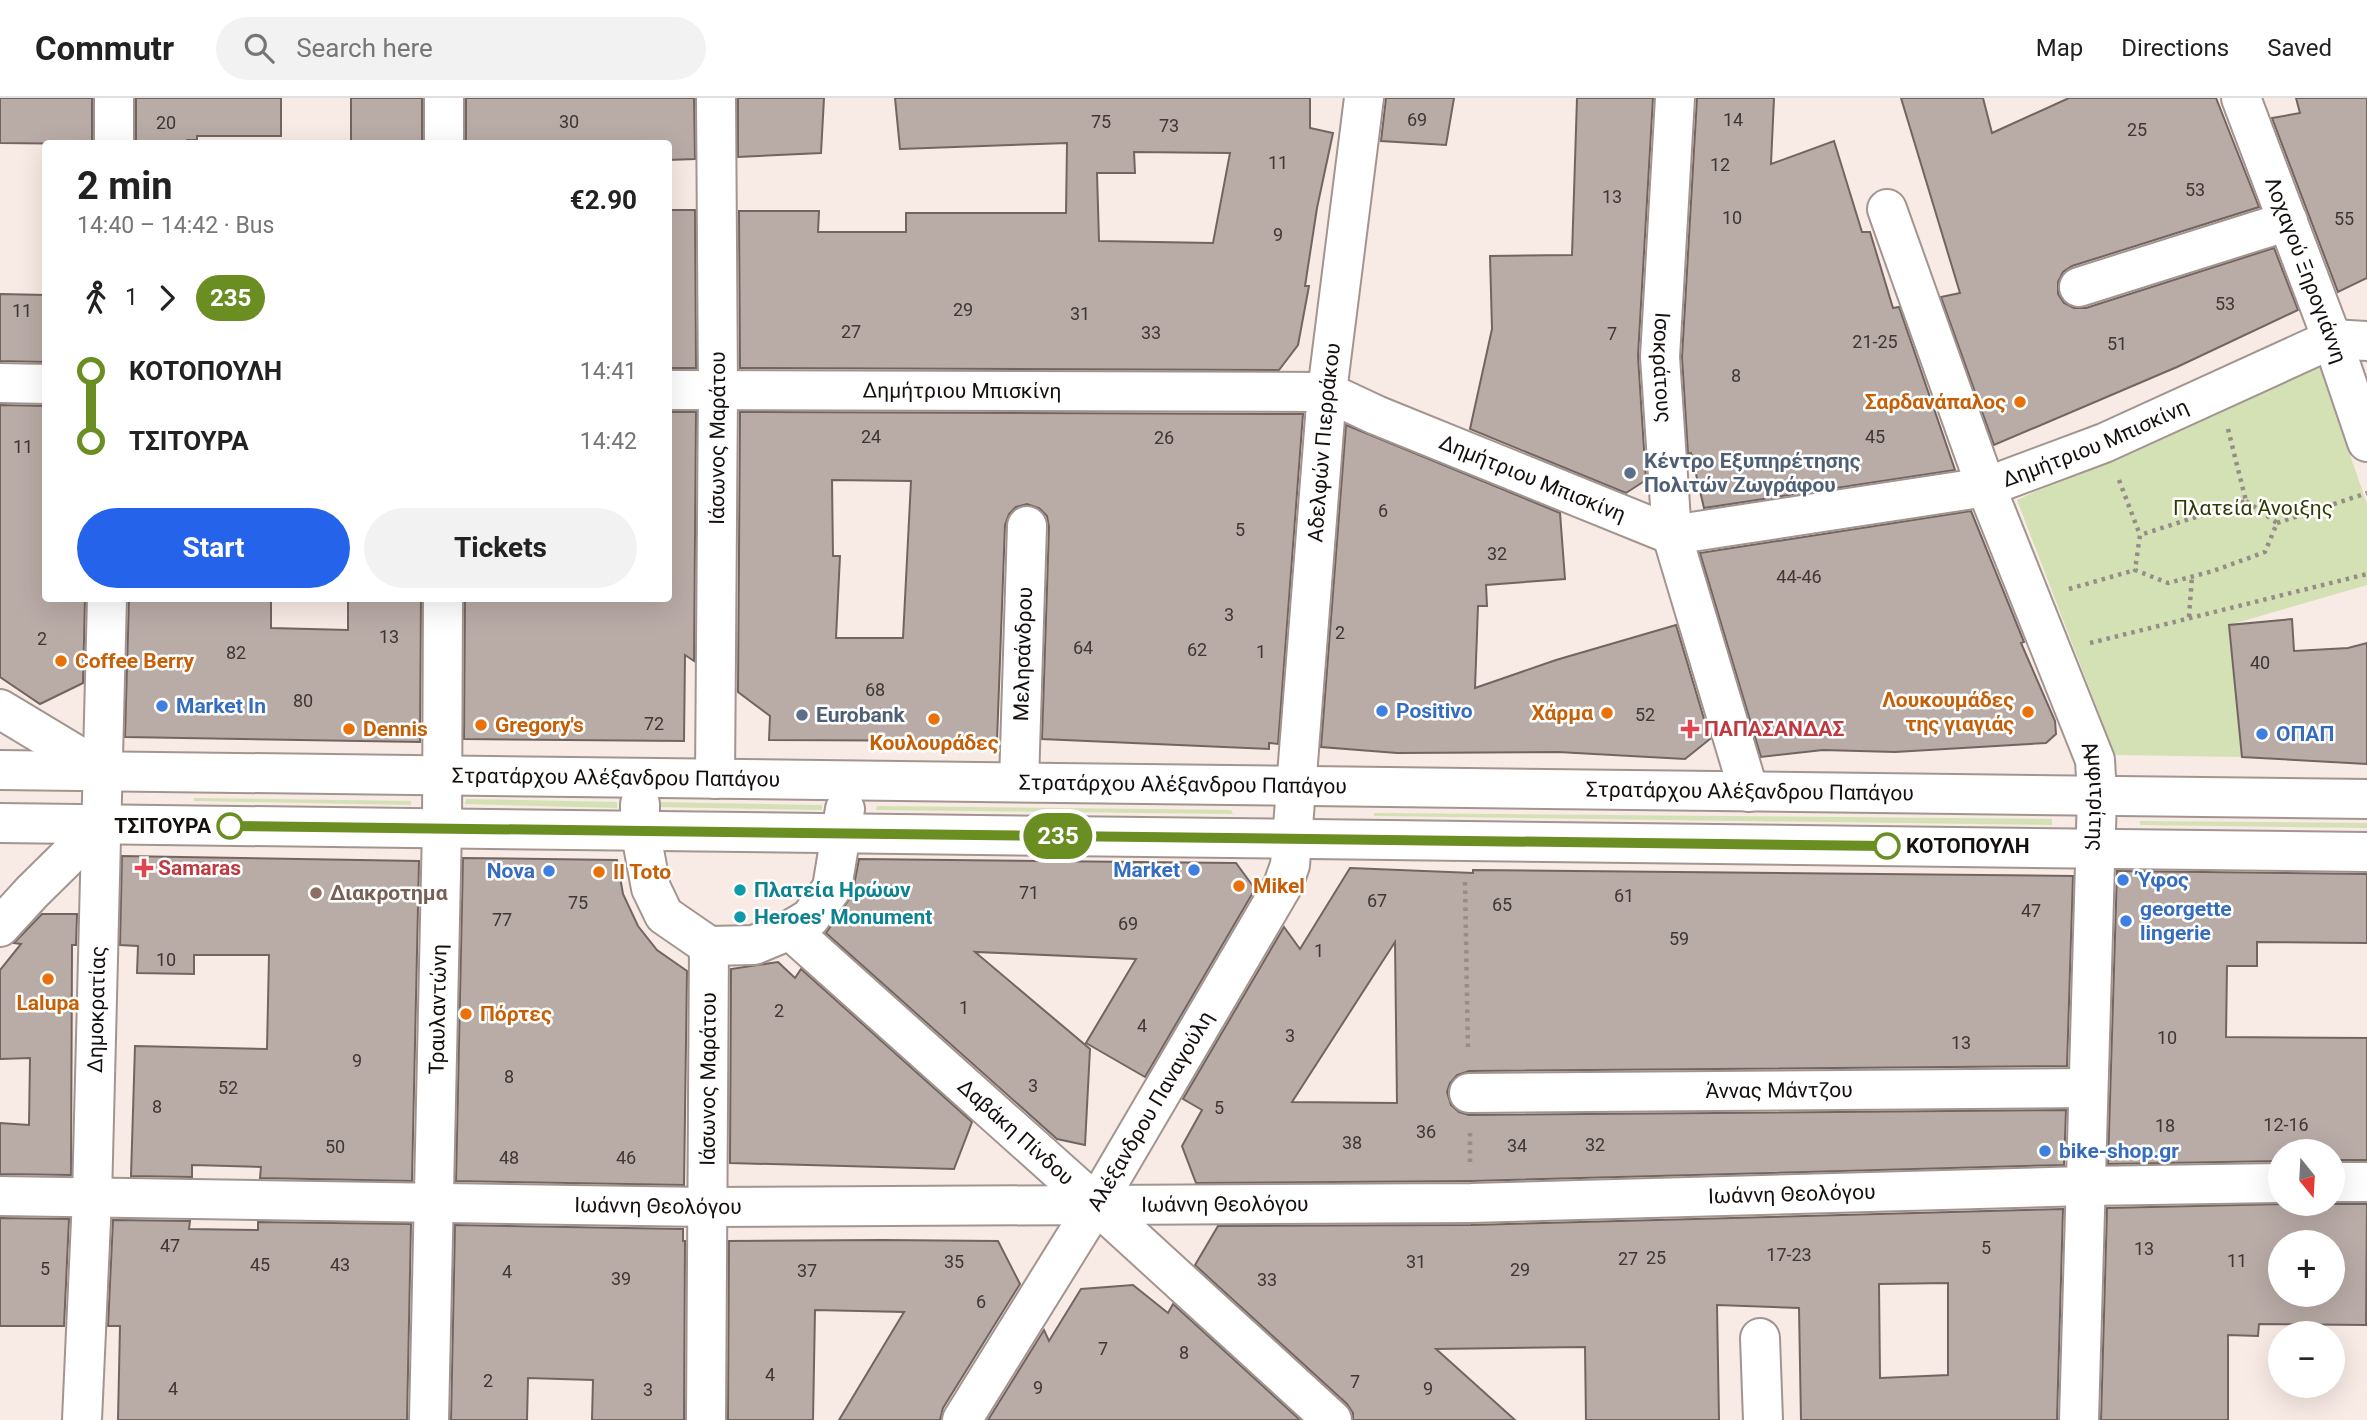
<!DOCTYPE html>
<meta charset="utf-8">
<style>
:root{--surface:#fff;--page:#f2f2f2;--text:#222;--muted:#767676;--line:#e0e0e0;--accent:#2563eb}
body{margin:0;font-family:Roboto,sans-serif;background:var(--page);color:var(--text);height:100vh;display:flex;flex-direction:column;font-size:26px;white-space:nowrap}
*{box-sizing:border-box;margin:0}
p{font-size:23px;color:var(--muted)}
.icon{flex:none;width:38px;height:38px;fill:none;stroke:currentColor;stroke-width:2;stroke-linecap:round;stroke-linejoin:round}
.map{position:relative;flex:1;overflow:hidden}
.side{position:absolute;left:42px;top:42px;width:630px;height:462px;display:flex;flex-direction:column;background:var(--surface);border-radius:7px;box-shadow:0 7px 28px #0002}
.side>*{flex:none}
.badge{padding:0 14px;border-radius:23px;font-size:24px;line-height:46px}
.needle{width:46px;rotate:162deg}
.fabs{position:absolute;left:2268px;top:1041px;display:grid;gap:14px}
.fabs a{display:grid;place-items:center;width:77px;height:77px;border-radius:50%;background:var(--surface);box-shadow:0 7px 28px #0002;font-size:35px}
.map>.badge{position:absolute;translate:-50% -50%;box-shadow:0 0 0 4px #fff}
.legs{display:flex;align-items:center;gap:10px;height:77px;padding:0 35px;font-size:23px}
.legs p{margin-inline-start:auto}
.headline{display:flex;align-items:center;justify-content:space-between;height:119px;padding:0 35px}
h1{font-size:38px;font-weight:700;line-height:52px}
.primary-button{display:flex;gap:14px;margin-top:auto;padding:14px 35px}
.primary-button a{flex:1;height:80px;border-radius:42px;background:var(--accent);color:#fff;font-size:28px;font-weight:700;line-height:80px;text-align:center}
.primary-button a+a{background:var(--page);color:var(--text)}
ul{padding:0 35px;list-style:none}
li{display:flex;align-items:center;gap:24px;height:70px;font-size:26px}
li i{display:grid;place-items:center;width:10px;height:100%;margin:0 9px;background:currentColor}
li i::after{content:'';width:18px;height:18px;margin:-9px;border:5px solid;border-radius:50%;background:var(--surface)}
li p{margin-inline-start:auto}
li:first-child i{background:linear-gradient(#0000 50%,currentColor 0)}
li:last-child i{background:linear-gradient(currentColor 50%,#0000 0)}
header{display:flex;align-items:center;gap:42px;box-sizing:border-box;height:98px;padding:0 35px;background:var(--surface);border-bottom:2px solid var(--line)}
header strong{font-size:33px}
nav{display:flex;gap:38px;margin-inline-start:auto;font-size:24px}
.search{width:490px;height:63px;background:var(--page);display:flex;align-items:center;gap:18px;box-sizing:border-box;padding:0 24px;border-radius:38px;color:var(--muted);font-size:26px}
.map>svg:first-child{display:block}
.green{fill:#d4e1b5}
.building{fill:#b9aba6;stroke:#726561;stroke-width:2;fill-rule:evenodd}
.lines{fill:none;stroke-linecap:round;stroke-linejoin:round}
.minor-casing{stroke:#a29590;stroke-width:42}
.path{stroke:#968c88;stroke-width:4.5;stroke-dasharray:3.5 5;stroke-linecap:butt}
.minor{stroke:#fff;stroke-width:38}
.line-1-casing{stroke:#fff;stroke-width:16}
.line-1{stroke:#6b8e23;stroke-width:10}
.food-dot{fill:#e8710a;stroke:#fff;stroke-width:2.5}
.service-dot{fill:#5c6f8a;stroke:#fff;stroke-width:2.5}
.shop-dot{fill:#3f7fe0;stroke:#fff;stroke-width:2.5}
.health-dot{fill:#e0444e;stroke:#fff;stroke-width:2.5}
.stop-1-dot{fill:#fff;stroke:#6b8e23;stroke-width:3.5}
.culture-dot{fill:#0f9aa8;stroke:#fff;stroke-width:2.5}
.education-dot{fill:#8d6e63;stroke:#fff;stroke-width:2.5}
.labels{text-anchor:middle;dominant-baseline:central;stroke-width:5;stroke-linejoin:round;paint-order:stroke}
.number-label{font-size:18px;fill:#3e3734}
.street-label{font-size:21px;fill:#15100e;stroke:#fff}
.food-label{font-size:21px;font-weight:bold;fill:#c56008;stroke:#fff;text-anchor:start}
.service-label{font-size:21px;font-weight:bold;fill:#4e5e75;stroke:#fff;text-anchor:start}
.park-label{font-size:21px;fill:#2f3b02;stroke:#fff}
.shop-label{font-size:21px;font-weight:bold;fill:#366cbe;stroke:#fff;text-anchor:start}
.health-label{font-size:21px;font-weight:bold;fill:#be3a42;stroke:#fff;text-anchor:start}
.stop-label{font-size:21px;font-weight:bold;fill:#15100e;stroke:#fff;text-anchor:end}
.culture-label{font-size:21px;font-weight:bold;fill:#0d838f;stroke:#fff;text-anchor:start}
.education-label{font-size:21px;font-weight:bold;fill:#785e54;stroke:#fff;text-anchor:start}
</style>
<header>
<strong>Commutr</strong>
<div class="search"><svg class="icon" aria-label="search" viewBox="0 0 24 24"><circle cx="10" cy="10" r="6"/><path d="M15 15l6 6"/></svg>Search here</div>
<nav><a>Map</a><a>Directions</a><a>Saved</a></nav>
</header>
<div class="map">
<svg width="2367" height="1322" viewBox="0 0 2367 1322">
<rect width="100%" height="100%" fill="#f8eae4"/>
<g class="green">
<polygon points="2318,264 2367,406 2367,487 2229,527 2242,659 2115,657 2017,402"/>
<polygon points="194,700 411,703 411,707 194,703"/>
<polygon points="466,701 617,704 617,710 465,706"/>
<polygon points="656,704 822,707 822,712 656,709"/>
<polygon points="877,708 1231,712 1233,716 876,712"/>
<polygon points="1374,715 2052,721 2052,727 1374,718"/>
<polygon points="2140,723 2367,725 2367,730 2140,727"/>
</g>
<g class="building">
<polygon points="0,0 92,0 92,46 0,45"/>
<polygon points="136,0 281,0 281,38 197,38 197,42 187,42 187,46 136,46"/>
<rect x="351" y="0" width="71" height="46"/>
<polygon points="466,0 694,0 695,61 668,62 668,46 466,46"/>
<polygon points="738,0 824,0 821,55 738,59"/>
<path d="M895,0H1310V30L1333,35L1317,110L1305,188H1309L1298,247L1279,272L740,270L739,113H819L818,134H906V115H1066L1067,45L900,51ZM1134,54L1230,55L1213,145L1099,143L1097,75H1135Z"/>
<polygon points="1386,0 1454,0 1446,47 1381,43"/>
<polygon points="1577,0 1653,0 1638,258 1646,382 1626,395 1470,331 1492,231 1490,158 1572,157"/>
<polygon points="1697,0 1774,0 1771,66 1834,43 1862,134 1870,134 1893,210 1899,209 1955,372 1704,410 1691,355 1688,356 1682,259"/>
<polygon points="1901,0 1983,0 1992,35 2069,0 2216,0 2259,109 2072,168 2063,174 2058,184 2058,196 2064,205 2074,210 2086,210 2274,150 2298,212 2177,269 1994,347 1941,199 1960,195"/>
<polygon points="2296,0 2367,0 2367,180 2338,194 2272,20 2300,15"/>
<polygon points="668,112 695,112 696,270 668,270"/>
<polygon points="0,196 46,197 46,264 0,263"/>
<polygon points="0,307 46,308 46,500 85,500 83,585 40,606 0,579"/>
<polygon points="668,314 696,314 694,563 685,557 684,643 464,641 465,500 668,500"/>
<path d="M740,314L1303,316L1278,646L1269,645V651L1042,641L1049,429L1047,418L1039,410L1027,406L1016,409L1009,416L1005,427L997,643L769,642L770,618L738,594ZM832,382L911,383L903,540H836L840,458H833Z"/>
<polygon points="1346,327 1560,415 1565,481 1486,487 1487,508 1478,508 1475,590 1556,562 1676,527 1710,641 1685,661 1558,654 1397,655 1321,649"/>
<polygon points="1971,413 2024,544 2021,545 2055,623 2056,636 2046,645 1895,654 1823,652 1761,659 1700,455"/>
<polygon points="129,500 271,502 271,530 348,532 348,500 421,500 420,644 125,639"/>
<polygon points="2292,521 2294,553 2348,550 2367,545 2367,666 2242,659 2229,527"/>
<polygon points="122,758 419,763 412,1083 260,1080 261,1069 192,1067 192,1079 131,1078 135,948 267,951 269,857 194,857 194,876 137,875 138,848 120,847"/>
<polygon points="463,760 617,762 623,796 638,828 657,852 687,873 684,1087 456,1083"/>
<polygon points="859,761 1236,765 1255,791 1145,979 1086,945 1136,861 975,854 1090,951 1085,1047 1057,1041 826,835 852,797"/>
<path d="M1350,770L1473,775V772L2073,778L2067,968L1469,973L1457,977L1450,985L1447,994L1451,1007L1459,1014L1469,1017L2066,1012L2064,1067L1471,1083L1196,1085L1182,1048L1202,1012L1183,1001L1284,829L1300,851ZM1395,844L1397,1005L1292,1004Z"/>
<polygon points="2117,773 2367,776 2367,845 2257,844 2257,868 2227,868 2226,939 2367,940 2367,1062 2333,1062 2333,1054 2280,1054 2280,1063 2108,1066"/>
<polygon points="42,816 77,816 76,847 72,847 71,1077 0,1076 0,1025 29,1027 30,960 0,961 0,872 21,846 14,845"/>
<polygon points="778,864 795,880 801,871 972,1024 954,1071 730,1065 731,871"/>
<path d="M2284,1106H2367L2366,1227L2259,1226L2258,1238L2228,1237V1322H2101L2107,1110ZM2280,1144H2333V1197H2280Z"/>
<path d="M2063,1111L2057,1322H1801L1799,1210L1717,1207L1719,1322H1586L1585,1249L1436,1251L1515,1322H1353V1315L1347,1306L1195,1167L1218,1128L1471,1127ZM1948,1185V1277L1880,1280L1879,1186Z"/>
<polygon points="0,1120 69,1121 64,1228 0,1228"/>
<polygon points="113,1122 190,1123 189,1131 258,1132 258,1124 411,1126 407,1322 118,1322 120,1228 108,1228"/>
<polygon points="455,1127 683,1131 683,1143 685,1143 684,1322 592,1322 593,1282 528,1280 527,1322 451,1322"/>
<polygon points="882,1142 998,1143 1020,1186 943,1310 940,1322 839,1322 904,1214 815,1212 813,1322 728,1322 729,1143"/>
<polygon points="1133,1187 1168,1215 1173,1206 1300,1322 988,1322 1044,1232 1049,1243 1081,1191"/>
</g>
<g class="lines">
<g class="minor-casing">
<g id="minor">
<polyline points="444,0 444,46"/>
<path id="s1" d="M1675,0L1660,259L1672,437L1749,694"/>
<path id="s2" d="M2241,0L2332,241L2367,344"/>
<polyline points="114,46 114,0"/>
<path id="s3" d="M1887,111L1986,389L2095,662L2097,697L2079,1322"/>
<polyline points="2079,189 2288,123"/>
<polyline points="0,285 46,286"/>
<path id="s4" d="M668,292L1327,294L1376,317L1672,437L1986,389L2104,345L2332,241L2367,243"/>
<polyline points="0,611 103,673"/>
<path id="s5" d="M0,672L2367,701"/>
<path id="s6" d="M715,681L718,292L716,0"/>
<path id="s7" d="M1019,684L1027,428"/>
<polyline points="640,706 640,731 651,790 664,817 709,848 754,847 790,832 810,820 832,790 845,711"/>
<polyline points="0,725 2367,754"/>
<polyline points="0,829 32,794 101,726"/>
<path id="s8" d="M790,832L1096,1106L1332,1322"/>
<path id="s9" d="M1469,995L2087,990"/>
<polyline points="2333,1084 2367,1084"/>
<path id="s10" d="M0,1098L706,1109L1471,1105L2086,1088L2280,1085"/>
<polyline points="1760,1240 1763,1322"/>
<path id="s11" d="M82,1322L92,1100L107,500"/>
<path id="s12" d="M429,1322L442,730L443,500"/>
<path id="s13" d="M706,1322L709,848"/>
<path id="s14" d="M962,1322L1096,1106L1283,787L1290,767L1327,294L1364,0"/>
</g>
</g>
<g class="path">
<polyline points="2228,331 2246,403"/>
<polyline points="2119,382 2140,437"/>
<polygon points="2246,403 2277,425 2265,454 2213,473 2168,485 2135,472 2140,437"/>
<polyline points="2277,425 2367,395"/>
<polyline points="2069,491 2135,472"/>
<polyline points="2189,519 2192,478"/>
<polyline points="2090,545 2367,476"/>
<polyline points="1465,784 1468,953"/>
<polyline points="1470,1035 1470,1065"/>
</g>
<use href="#minor" class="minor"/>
</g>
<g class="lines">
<g class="line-1-casing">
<polyline id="line-1" points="230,728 1887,748"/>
</g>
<use href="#line-1" class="line-1"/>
</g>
<g class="food-dot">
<circle cx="2020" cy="304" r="7"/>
<circle cx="61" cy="563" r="7"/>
<circle cx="2028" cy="614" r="7"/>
<circle cx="1607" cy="615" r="7"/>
<circle cx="934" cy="621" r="7"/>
<circle cx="481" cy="627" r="7"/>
<circle cx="349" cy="631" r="7"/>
<circle cx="599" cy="774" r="7"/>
<circle cx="1239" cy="788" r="7"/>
<circle cx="48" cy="881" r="7"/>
<circle cx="466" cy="916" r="7"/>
</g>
<g class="service-dot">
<circle cx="1630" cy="375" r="7"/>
<circle cx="802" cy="617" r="7"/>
</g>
<g class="shop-dot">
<circle cx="162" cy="608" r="7"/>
<circle cx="1382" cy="613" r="7"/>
<circle cx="2262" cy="636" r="7"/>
<circle cx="1194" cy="772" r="7"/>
<circle cx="549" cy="773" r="7"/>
<circle cx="2123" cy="782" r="7"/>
<circle cx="2126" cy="823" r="7"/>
<circle cx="2045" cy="1053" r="7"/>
</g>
<g class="health-dot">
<path d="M1686.5 620.5h7v7h7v7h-7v7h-7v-7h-7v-7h7z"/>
<path d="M140.5 759.5h7v7h7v7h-7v7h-7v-7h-7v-7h7z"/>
</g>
<g class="stop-1-dot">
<circle cx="230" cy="728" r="12"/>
<circle cx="1887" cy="748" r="12"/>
</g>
<g class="culture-dot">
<circle cx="740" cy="792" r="7"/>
<circle cx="740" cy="819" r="7"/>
</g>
<circle class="education-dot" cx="316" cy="795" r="7"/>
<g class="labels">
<g class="number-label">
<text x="1417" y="21">69</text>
<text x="1733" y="21">14</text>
<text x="569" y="23">30</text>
<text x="1101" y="23">75</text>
<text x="166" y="24">20</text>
<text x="1169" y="27">73</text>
<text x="2137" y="31">25</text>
<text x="1278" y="64">11</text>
<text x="1720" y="66">12</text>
<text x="2195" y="91">53</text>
<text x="1612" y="98">13</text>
<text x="1732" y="119">10</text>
<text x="2344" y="120">55</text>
<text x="1278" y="136">9</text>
<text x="2225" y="205">53</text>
<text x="963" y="211">29</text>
<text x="22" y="212">11</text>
<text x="1080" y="215">31</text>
<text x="851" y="233">27</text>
<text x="1151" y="234">33</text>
<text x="1612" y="235">7</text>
<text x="1875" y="243">21-25</text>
<text x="2117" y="245">51</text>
<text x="1736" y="277">8</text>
<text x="871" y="338">24</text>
<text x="1875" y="338">45</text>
<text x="1164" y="339">26</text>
<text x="23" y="348">11</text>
<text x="1383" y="412">6</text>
<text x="1240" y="431">5</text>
<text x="1497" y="455">32</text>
<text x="1799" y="478">44-46</text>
<text x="1229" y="516">3</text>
<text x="1340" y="534">2</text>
<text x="389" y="538">13</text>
<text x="42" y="540">2</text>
<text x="1083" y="549">64</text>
<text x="1197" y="551">62</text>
<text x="1261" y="553">1</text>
<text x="236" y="554">82</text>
<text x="2260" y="564">40</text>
<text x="875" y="591">68</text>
<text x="303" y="602">80</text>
<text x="1645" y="616">52</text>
<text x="654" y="625">72</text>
<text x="1029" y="794">71</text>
<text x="1624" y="797">61</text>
<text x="1377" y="802">67</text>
<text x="578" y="804">75</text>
<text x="1502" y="806">65</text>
<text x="2031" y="812">47</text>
<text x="502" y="821">77</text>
<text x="1128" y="825">69</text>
<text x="1679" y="840">59</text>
<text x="1319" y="852">1</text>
<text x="166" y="861">10</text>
<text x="964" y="909">1</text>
<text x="779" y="912">2</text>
<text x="1142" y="927">4</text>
<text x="1290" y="937">3</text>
<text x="2167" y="939">10</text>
<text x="1961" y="944">13</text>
<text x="357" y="962">9</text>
<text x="509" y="978">8</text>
<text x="1033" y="987">3</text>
<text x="228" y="989">52</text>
<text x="157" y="1008">8</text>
<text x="1219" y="1009">5</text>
<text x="2286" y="1026">12-16</text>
<text x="2165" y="1027">18</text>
<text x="1426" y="1033">36</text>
<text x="1352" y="1044">38</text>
<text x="1595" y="1046">32</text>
<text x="1517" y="1047">34</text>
<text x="335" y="1048">50</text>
<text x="509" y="1059">48</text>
<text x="626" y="1059">46</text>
<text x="170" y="1147">47</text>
<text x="1986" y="1149">5</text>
<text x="2144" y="1150">13</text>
<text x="1789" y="1156">17-23</text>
<text x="1656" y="1159">25</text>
<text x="1628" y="1160">27</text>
<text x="2237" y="1162">11</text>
<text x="954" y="1163">35</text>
<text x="1416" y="1163">31</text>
<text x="260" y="1166">45</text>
<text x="340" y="1166">43</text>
<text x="45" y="1170">5</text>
<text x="1520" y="1171">29</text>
<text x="807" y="1172">37</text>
<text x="507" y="1173">4</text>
<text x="621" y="1180">39</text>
<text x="1267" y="1181">33</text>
<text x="981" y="1203">6</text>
<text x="1103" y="1250">7</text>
<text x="1184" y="1254">8</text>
<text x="770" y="1276">4</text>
<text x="488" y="1282">2</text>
<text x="1355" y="1283">7</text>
<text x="1038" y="1289">9</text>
<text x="173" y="1290">4</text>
<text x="1428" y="1290">9</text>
<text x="648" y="1291">3</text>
</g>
<g class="street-label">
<text stroke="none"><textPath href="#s2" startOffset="184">Λοχαγού Ξηρογιάννη</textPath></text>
<text stroke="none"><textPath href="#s1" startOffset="270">Ισοκράτους</textPath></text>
<text stroke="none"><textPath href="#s4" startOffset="294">Δημήτριου Μπισκίνη</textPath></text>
<text stroke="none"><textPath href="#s6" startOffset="341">Ιάσωνος Μαράτου</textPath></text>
<text stroke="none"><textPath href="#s14" startOffset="1069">Αδελφών Πιερράκου</textPath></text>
<text stroke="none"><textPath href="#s4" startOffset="1468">Δημήτριου Μπισκίνη</textPath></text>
<text stroke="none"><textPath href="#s4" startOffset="882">Δημήτριου Μπισκίνη</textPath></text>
<text stroke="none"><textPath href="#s7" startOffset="128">Μελησάνδρου</textPath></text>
<text stroke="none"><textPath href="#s5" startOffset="616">Στρατάρχου Αλέξανδρου Παπάγου</textPath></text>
<text stroke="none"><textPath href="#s5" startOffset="1183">Στρατάρχου Αλέξανδρου Παπάγου</textPath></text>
<text stroke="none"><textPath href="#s5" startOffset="1750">Στρατάρχου Αλέξανδρου Παπάγου</textPath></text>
<text stroke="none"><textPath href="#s3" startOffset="625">Αμφιτρίτης</textPath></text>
<text stroke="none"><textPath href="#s11" startOffset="411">Δημοκρατίας</textPath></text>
<text stroke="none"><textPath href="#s12" startOffset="411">Τραυλαντώνη</textPath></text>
<text stroke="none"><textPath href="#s13" startOffset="341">Ιάσωνος Μαράτου</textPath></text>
<text stroke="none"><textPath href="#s9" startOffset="310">Άννας Μάντζου</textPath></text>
<text stroke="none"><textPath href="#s14" startOffset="362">Αλέξανδρου Παναγούλη</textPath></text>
<text stroke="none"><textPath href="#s8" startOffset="303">Δαβάκη Πίνδου</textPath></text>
<text stroke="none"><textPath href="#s10" startOffset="1792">Ιωάννη Θεολόγου</textPath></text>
<text stroke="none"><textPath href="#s10" startOffset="1225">Ιωάννη Θεολόγου</textPath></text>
<text stroke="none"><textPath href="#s10" startOffset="658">Ιωάννη Θεολόγου</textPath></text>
</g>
<g class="food-label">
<text x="2006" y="304" text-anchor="end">Σαρδανάπαλος</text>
<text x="75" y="563">Coffee Berry</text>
<text x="2014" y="602" text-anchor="end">Λουκουμάδες<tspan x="2014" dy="24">της γιαγιάς</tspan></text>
<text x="1593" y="615" text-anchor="end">Χάρμα</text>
<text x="495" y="627">Gregory's</text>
<text x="363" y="631">Dennis</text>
<text x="934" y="645" text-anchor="middle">Κουλουράδες</text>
<text x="613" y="774">Il Toto</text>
<text x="1253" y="788">Mikel</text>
<text x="48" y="905" text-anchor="middle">Lalupa</text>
<text x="480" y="916">Πόρτες</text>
</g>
<g class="service-label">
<text x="1644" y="363">Κέντρο Εξυπηρέτησης<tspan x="1644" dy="24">Πολιτών Ζωγράφου</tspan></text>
<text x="816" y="617">Eurobank</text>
</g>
<g class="park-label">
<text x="2253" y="410">Πλατεία Άνοιξης</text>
</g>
<g class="shop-label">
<text x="176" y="608">Market In</text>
<text x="1396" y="613">Positivo</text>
<text x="2276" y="636">ΟΠΑΠ</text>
<text x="1180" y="772" text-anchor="end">Market</text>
<text x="535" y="773" text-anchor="end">Nova</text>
<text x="2137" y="782">Ύφος</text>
<text x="2140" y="811">georgette<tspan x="2140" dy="24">lingerie</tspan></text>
<text x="2059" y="1053">bike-shop.gr</text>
</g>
<g class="health-label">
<text x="1704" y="631">ΠΑΠΑΣΑΝΔΑΣ</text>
<text x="158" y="770">Samaras</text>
</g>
<g class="stop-label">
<text x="211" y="728">ΤΣΙΤΟΥΡΑ</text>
<text x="1906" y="748" text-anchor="start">ΚΟΤΟΠΟΥΛΗ</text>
</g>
<g class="culture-label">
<text x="754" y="792">Πλατεία Ηρώων</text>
<text x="754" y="819">Heroes' Monument</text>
</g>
<g class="education-label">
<text x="330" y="795">Διακροτημα</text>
</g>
</g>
</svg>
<div class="fabs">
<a><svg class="needle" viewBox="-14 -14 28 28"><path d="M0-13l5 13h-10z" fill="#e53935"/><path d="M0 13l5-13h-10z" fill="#767676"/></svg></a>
<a>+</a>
<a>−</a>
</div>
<b class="badge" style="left:1058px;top:738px;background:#6b8e23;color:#fff">235</b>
<section class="side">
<div class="headline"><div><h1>2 min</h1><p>14:40 – 14:42 · Bus</p></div><b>€2.90</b></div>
<div class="legs"><svg class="icon" aria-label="walk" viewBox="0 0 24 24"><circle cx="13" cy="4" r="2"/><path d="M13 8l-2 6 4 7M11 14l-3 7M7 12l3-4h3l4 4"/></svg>1<svg class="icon" aria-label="forward" viewBox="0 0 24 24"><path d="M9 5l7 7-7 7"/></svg><b class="badge" style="background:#6b8e23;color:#fff">235</b></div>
<ul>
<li><i style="color:#6b8e23"></i><b>ΚΟΤΟΠΟΥΛΗ</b><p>14:41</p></li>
<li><i style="color:#6b8e23"></i><b>ΤΣΙΤΟΥΡΑ</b><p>14:42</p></li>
</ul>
<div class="primary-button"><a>Start</a><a>Tickets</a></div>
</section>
</div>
